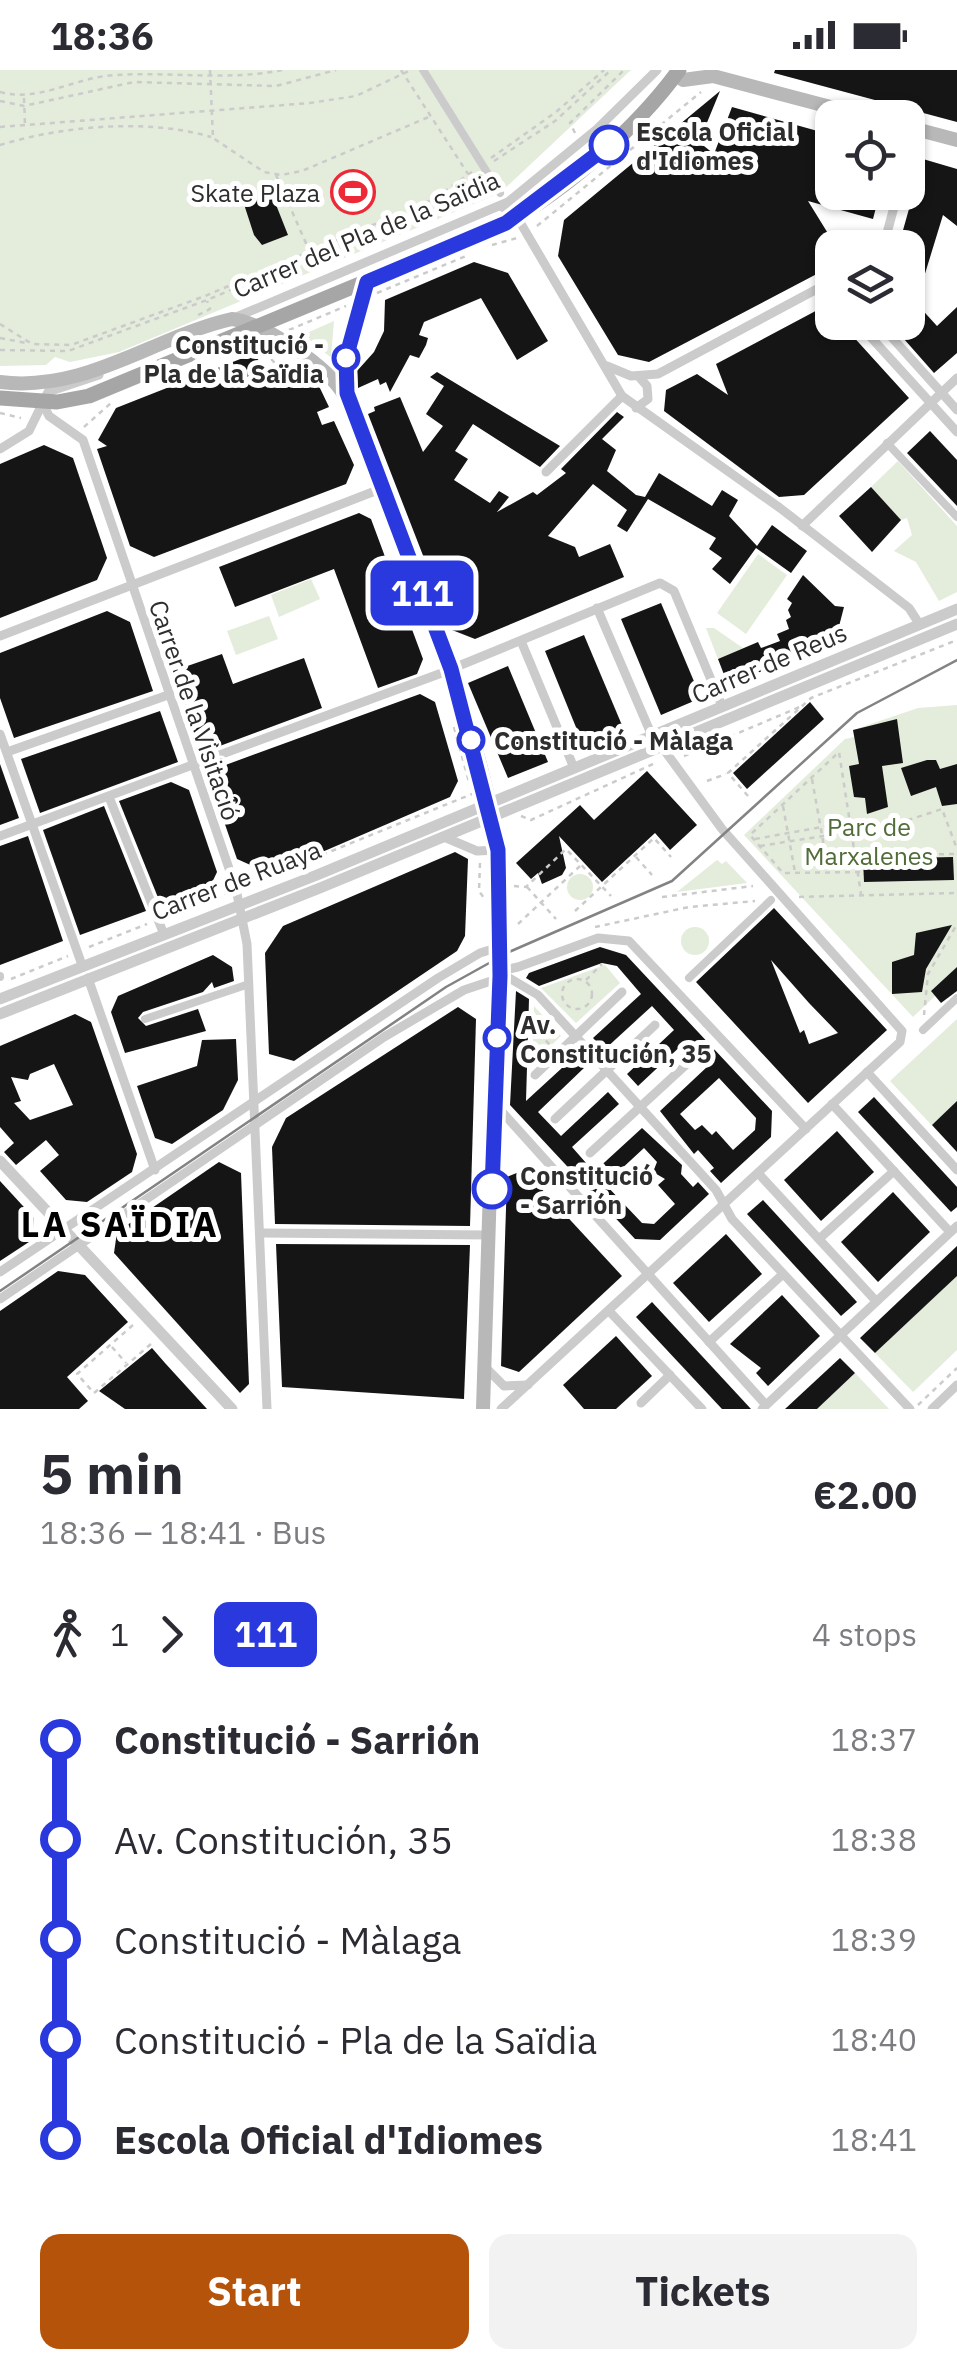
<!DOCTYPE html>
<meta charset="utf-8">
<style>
:root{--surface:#fff;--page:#f2f2f3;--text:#2b2b33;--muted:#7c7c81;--accent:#b45309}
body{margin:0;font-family:"IBM Plex Sans",sans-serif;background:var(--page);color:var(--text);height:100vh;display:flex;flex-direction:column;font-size:38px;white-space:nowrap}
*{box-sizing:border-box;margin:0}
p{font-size:32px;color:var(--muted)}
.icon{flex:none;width:55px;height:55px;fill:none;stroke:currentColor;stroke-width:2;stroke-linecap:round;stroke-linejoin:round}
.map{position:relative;height:1339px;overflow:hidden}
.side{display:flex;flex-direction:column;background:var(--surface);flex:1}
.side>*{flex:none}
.badge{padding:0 20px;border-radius:15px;font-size:35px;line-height:65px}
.buttons{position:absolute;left:815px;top:30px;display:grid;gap:20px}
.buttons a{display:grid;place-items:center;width:110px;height:110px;border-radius:20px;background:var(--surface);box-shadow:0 2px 8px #0004;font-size:50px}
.map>.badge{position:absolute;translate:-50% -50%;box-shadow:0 0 0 5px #fff}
.legs{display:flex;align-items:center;gap:15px;height:110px;padding:0 40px;font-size:32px}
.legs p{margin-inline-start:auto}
.summary{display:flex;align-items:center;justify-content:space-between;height:170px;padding:0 40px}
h1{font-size:55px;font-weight:800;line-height:75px}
.action{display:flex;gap:20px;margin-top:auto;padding:20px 40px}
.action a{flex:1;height:115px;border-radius:20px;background:var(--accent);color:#fff;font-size:40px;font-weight:800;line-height:115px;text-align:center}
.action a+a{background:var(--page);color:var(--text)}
ul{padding:0 40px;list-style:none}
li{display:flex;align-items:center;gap:35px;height:100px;font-size:38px}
li i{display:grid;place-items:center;width:15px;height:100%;margin:0 12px;background:currentColor}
li i::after{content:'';width:25px;height:25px;margin:-12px;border:8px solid;border-radius:50%;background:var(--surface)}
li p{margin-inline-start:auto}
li:first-child i{background:linear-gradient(#0000 50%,currentColor 0)}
li:last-child i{background:linear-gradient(currentColor 50%,#0000 0)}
.status{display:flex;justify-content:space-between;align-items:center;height:70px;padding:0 50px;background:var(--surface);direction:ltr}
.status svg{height:28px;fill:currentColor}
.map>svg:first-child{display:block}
.green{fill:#e4ecdb}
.building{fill:#151515;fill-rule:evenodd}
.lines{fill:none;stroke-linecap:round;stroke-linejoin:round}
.path{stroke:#cbcbcb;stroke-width:2.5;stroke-dasharray:5 5;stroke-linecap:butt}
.pedestrian{stroke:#cbcbcb;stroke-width:8}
.minor{stroke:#cbcbcb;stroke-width:9}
.tertiary{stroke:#cbcbcb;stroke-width:11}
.secondary{stroke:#b8b8b8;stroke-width:14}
.primary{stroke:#a6a6a6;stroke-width:15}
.tram{stroke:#838383;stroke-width:2.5}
.pedestrian-bridge{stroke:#cbcbcb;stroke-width:8}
.line-1-casing{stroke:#fff;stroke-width:22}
.line-1{stroke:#2a39de;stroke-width:15}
.stop-1-dot{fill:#fff;stroke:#2a39de;stroke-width:5}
.labels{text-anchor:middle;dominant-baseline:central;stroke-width:10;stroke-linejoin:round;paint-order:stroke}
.stop-label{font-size:25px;font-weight:bold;fill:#2e2e2e;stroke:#fff;text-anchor:start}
.poi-label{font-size:25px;fill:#2e2e2e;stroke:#fff;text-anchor:end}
.street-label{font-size:25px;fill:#2e2e2e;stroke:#fff}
.park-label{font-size:25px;fill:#516c39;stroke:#fff}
.district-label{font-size:35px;font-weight:bold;letter-spacing:2.5px;fill:#000;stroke:#fff}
</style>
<div class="status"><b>18:36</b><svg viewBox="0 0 49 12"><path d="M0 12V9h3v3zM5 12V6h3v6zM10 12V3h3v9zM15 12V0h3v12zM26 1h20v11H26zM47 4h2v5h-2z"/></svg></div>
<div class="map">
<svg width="957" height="1339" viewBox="0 0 957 1339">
<rect width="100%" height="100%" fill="#fff"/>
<g class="green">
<polygon points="0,0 631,0 500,123 119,282 70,292 55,287 46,295 0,296"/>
<polygon points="334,251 331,287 300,266"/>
<polygon points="898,391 957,456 957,522 939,531 916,492 894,481 912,465 907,448 901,450 871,417"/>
<polygon points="758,484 787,505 746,564 717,543"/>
<polygon points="311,509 320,529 279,547 271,525"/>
<polygon points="269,546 278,569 236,585 227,561"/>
<polygon points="706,558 714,558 743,578 718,589"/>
<polygon points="957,635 957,897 931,921 935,926 913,947 744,765 845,669 854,667 853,660 918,638"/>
<polygon points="717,790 722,794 726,791 747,813 677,822"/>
<circle cx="580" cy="817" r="13"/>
<circle cx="695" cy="871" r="14"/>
<polygon points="605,895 620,913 576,953 541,918"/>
<polygon points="534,936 561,966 532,994 534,937"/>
<polygon points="957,949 957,1082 890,1011"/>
<polygon points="957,1206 957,1280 913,1322 875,1283"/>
<polygon points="855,1303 889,1339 817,1339"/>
</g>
<g class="building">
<polygon points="775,0 957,0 957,52 774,3"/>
<polygon points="720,21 699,72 714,84 732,37 832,65 832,122 880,122 873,149 808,131 837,178 832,178 832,196 649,292 618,285 558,186 564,150"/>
<polygon points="923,89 957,99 957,156 943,145 916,233 937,256 957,237 957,283 934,303 889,252 908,252 908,178 898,178"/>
<polygon points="269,117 288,165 262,175 254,165 242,128"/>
<polygon points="474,192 508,203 548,271 517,290 481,228 424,252 419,265 428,268 426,275 419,288 410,285 390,322 386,312 380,315 378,309 358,318 357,301 374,282 384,261 385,230"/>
<polygon points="825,236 832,252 840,252 909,328 804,425 779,427 664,341 666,320 697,304 728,325 716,294"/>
<polygon points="253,284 272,305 318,314 329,337 317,342 322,355 334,351 354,395 346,414 154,487 130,476 97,379 107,376 98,370 116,338"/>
<polygon points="437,302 560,376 540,397 473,354 455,381 468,389 454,410 490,433 499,421 509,427 497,442 533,422 537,425 566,403 561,399 617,342 624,347 602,369 616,380 607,401 636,425 645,427 659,403 712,436 722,420 738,430 729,446 757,476 772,455 807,481 791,503 756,478 730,514 712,499 722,488 709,479 716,468 648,429 627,462 617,456 627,440 593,414 548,466 575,477 579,487 610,474 624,507 475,569 452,560 368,344 375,341 374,337 400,327 423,382 443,356 426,344 444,316 430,307"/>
<polygon points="930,361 957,390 957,436 907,383"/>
<polygon points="44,375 73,388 107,488 97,510 0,548 0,394"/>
<polygon points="871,417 901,450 872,482 839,446"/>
<polygon points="359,443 371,449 423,589 417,604 378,618 334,499 235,537 219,497"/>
<polygon points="803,505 835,536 844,537 837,564 819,572 821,577 728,615 718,589 758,572 761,578 780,571 777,564 789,559 786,550 791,547 788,540 792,533 787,529"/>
<polygon points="661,533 701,628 661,645 621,549"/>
<polygon points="107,541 130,552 153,621 14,668 0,628 0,583"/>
<polygon points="584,565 624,660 584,677 545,581"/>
<polygon points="222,584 233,614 304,588 322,638 201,683 173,601"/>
<polygon points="508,596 548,692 508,708 468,613"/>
<polygon points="420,624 435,632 458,711 450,727 271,804 237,789 211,714 220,697"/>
<polygon points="810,632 824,649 747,719 733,703"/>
<polygon points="160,641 178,692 40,743 21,689"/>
<polygon points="897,649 903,693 882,696 888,737 867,744 865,728 854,727 849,696 859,694 853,660"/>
<polygon points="927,690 936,690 940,699 957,694 957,734 942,736 936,717 911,726 901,698"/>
<polygon points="0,694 19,748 0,755"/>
<polygon points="647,701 697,755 670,780 655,763 602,812 559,766 566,798 562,805 542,814 538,803 531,809 516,793 580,735 594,750"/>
<polygon points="171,712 189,720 217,802 210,817 161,835 119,731"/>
<polygon points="104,736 146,841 80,865 43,760"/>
<polygon points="28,766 63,871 0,895 0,776"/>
<polygon points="455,782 468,789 465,866 457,881 294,991 269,984 265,883 283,856"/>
<polygon points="953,787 954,810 864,812 863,789"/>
<path d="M774,838L887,960L808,1033L696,912ZM771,890L809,933L838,963L809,974L804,960L800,963Z"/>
<polygon points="952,855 926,899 922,922 892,924 892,892 914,885 916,863"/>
<path d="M600,877L626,885L772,1041L771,1067L721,1113L710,1101L714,1098L698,1080L694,1084L660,1041L708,996L685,972L638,1016L627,1004L674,960L652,936L604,980L593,968L641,924L617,896L602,893L539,916L526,908L529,903ZM719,1008L756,1048L755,1060L733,1080L716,1061L712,1065L702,1055L695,1060L680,1044Z"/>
<polygon points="213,885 232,897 234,911 214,918 212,912 203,922 143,942 138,948 146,956 198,939 206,961 125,983 111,942 118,926"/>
<polygon points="957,897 957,921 941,933 931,921"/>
<path d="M516,921L529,929L526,1031L575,986L585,997L538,1042L561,1066L608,1022L619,1034L572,1077L594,1102L642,1058L682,1095L681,1104L693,1117L698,1112L709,1124L660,1170L635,1169L510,1035ZM644,1078L657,1092L653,1102L665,1109L658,1115L675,1134L654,1154L642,1153L605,1114Z"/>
<polygon points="458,937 476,949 470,1156 275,1154 272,1077 286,1048"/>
<path d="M75,944L91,952L137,1084L132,1102L87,1132L66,1130L40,1101L59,1085L46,1070L16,1095L4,1082L14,1073L0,1057V976ZM54,994L73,1035L30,1050L14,1033L21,1031L11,1007L28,1010L30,1004Z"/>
<polygon points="236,969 238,1010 223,1040 172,1074 155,1068 137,1016 197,996 202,970"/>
<polygon points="874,1027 957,1117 957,1137 951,1142 858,1042"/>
<polygon points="957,1031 957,1082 932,1055"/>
<polygon points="837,1061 874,1102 821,1151 784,1110"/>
<polygon points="219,1092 241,1103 249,1314 240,1323 114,1183 117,1162"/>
<polygon points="524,1100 622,1206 519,1302 501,1296 507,1107"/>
<polygon points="0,1111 34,1148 32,1170 0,1191"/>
<polygon points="893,1122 930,1162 878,1212 841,1172"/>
<polygon points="763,1130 857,1232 841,1246 747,1144"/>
<polygon points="726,1164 762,1204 709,1252 673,1213"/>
<polygon points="276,1174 470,1175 464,1329 282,1317"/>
<polygon points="957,1176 957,1206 875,1283 860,1268"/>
<polygon points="58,1201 85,1205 128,1252 67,1307 88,1331 79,1339 0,1339 0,1241"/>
<polygon points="782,1225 820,1266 768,1316 756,1303 761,1298 730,1274"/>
<polygon points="652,1232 751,1339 722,1339 636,1247"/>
<polygon points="616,1266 652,1306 616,1339 584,1339 563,1315"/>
<polygon points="152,1278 165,1293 207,1339 125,1339 99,1321"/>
<polygon points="840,1288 855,1303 817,1339 785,1339"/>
</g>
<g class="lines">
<g class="path">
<polyline points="210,0 213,68 264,102 281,105 302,101 431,46"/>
<polyline points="401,0 468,104"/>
<path d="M0,22C36,32 69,11 105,6C164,0 224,12 282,0"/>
<polyline points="24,28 25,55"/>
<polyline points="0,31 24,36 134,12 276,16 336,0"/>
<polyline points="0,57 310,33 356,26 411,0"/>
<polyline points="575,63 570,53 624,0"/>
<path d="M0,75C63,56 147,48 211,67"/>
<polyline points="491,88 556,42 604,0"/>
<polyline points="494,91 555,51 611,0"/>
<polyline points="276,105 309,180"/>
<polyline points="537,156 701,22"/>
<polyline points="492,175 517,168"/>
<polyline points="377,223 466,186"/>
<polyline points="198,245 210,239 207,231"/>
<polyline points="0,254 32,274 71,275 205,226 434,129 472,102"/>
<polyline points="289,260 346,236"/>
<polyline points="0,268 26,273"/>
<polyline points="258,274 280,299 308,307"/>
<polyline points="0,280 68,281 207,230 437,133 476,106"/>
<polyline points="0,343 21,348"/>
<polyline points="84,357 111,333"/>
<polyline points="454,657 469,712"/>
<polyline points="684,686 802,636"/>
<polyline points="812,709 828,799"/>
<polyline points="707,711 726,704"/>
<polyline points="748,726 728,703 811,628 957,570"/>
<polyline points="783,736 795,802"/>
<polyline points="521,746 531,750 653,694"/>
<polyline points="755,769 850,752"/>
<polyline points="760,776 893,755 942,739 957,779"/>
<polyline points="859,785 957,784"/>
<polyline points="636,787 652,805"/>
<polyline points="480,793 479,821 484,828"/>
<polyline points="860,802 783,803 750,765 839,682 861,824"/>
<polyline points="248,815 472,724"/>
<polyline points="514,816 526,817 566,779 611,826"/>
<polyline points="527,817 556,849"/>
<polyline points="662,827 753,816"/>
<polyline points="799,827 957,823"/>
<polyline points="575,841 654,768 671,787"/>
<polyline points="168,845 226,823"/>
<polyline points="518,854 580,796"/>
<polyline points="595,857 689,837 755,831"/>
<polyline points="89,877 147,854"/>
<polyline points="11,909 68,886"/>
<circle cx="577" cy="924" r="15"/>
<polyline points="586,910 602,894"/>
<polyline points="924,945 928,904 957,854"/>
<polyline points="550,950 537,961 551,976"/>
<polyline points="133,1255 77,1304 94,1323 151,1274"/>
<polyline points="112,1277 126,1293"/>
<polyline points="918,1335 957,1298"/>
</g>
<g class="pedestrian">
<polyline points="887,373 957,447"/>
<polyline points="0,906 0,907"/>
<polyline points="689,908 771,830"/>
<polyline points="145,949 249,914"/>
<polyline points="923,960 957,928"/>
</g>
<g class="minor">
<polyline points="908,91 916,59"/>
<polyline points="501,136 517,147 622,326 780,438 909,538 920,555"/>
<polyline points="883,178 898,122"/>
<polyline points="234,248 508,132 597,59 657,0"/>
<polyline points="857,252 957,362"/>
<polyline points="878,252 957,340"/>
<polyline points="607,296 631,306 658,304 832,211"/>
<polyline points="42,332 49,346 83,370 236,819 247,874 267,1339"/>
<polyline points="636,338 648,329 647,316 640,308"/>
<polyline points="0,379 29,361 48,322 99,305"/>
<polyline points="546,402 622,326"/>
<polyline points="802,456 957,308"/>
<polyline points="597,538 652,666"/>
<polyline points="0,566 383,418"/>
<polyline points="521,571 574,698"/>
<polyline points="0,664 82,895"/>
<polyline points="7,682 168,625"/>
<polyline points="109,727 163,862"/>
<polyline points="0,766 439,604 660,513 674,521 722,636"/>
<polyline points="444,767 477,781 498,780"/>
<polyline points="500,893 509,899 518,897 598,868 629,871 806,1059"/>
<polyline points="88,908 155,1100"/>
<polyline points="867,1002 957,1100"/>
<polyline points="535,1005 622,922"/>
<polyline points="495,1034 766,1335"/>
<polyline points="832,1034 950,1162"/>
<polyline points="555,1049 655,955"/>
<polyline points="590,1083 689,992"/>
<polyline points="758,1103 876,1231"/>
<polyline points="262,1163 489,1165"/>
<polyline points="819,1169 894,1101"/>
<polyline points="0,1202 438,908 480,883 499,877"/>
<polyline points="0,1229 384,967 464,920 506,906 538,925 716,1120 732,1149 910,1339"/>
<polyline points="610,1242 702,1339"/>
<polyline points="709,1272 783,1204"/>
<polyline points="487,1299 504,1316 528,1315"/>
<polyline points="641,1333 670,1305"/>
<polyline points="501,1339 900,972 902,961 722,759 662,677"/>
<polyline points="762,1339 957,1156"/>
<polyline points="932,1339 957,1315"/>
</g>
<g class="tertiary">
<polyline points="0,929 317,805 957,539"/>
<polyline points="0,944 320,818 957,554"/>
<polyline points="0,1091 232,1339"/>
</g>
<g class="secondary">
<polyline points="683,10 713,6 872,48"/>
<polyline points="908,57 957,70"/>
<path d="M367,212L346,288L347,323C396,482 482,632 500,800L483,1339"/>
<path d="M0,312C86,323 153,267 232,249C264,253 329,297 344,325"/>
</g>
<path class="primary" d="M0,328L57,332L89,326L500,156C563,123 637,58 679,0"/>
<polyline class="tram" points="0,1221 446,917 509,882 672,811 857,643 957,590"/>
<polyline class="pedestrian-bridge" points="423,0 500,123"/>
</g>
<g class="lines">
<g class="line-1-casing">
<polyline id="line-1" points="492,1119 500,906 498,780 451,599 347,323 346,288 367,212 506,153 609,75"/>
</g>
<use href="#line-1" class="line-1"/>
</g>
<defs>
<g id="stadium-ring" transform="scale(2.25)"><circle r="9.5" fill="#fff" stroke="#ed2837" stroke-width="1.5"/><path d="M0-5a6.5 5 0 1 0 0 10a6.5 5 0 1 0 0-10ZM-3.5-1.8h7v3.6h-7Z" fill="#ed2837"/></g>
</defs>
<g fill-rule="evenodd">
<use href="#stadium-ring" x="353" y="122"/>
</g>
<g class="stop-1-dot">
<circle cx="609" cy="75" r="18"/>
<circle cx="346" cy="288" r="12"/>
<circle cx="471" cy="670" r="12"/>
<circle cx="497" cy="968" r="12"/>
<circle cx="492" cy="1119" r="18"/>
</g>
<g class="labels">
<g class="stop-label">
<text x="636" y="61">Escola Oficial<tspan x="636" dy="29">d'Idiomes</tspan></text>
<text x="324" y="274" text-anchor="end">Constitució -<tspan x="324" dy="29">Pla de la Saïdia</tspan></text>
<text x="494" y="670">Constitució - Màlaga</text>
<text x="520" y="954">Av.<tspan x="520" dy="29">Constitución, 35</tspan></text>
<text x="520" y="1105">Constitució<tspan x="520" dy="29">- Sarrión</tspan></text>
</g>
<g class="poi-label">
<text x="320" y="122">Skate Plaza</text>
</g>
<g class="street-label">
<text transform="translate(366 164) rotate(-23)">Carrer del Pla de la Saïdia</text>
<text transform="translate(769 593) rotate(-23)">Carrer de Reus</text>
<text transform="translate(195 640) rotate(71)">Carrer de la Visitació</text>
<text transform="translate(236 810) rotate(-21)">Carrer de Ruaya</text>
</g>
<g class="park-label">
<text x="869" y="756">Parc de<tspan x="869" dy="29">Marxalenes</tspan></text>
</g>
<g class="district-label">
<text x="120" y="1154">LA SAÏDIA</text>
</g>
</g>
</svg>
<div class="buttons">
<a><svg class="icon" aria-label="locate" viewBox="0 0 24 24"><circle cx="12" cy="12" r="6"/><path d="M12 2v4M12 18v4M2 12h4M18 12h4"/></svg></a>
<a><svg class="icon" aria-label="layers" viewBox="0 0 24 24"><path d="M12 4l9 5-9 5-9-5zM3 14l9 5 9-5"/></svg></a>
</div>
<b class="badge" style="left:422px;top:523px;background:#2a39de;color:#fff">111</b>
</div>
<section class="side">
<div class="summary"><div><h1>5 min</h1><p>18:36 – 18:41 · Bus</p></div><b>€2.00</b></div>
<div class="legs"><svg class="icon" aria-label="walk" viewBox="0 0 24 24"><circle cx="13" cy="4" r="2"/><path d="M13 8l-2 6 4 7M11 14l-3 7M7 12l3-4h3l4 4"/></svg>1<svg class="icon" aria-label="forward" viewBox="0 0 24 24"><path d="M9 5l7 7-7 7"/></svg><b class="badge" style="background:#2a39de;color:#fff">111</b><p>4 stops</p></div>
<ul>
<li><i style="color:#2a39de"></i><b>Constitució - Sarrión</b><p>18:37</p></li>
<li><i style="color:#2a39de"></i><span>Av. Constitución, 35</span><p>18:38</p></li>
<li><i style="color:#2a39de"></i><span>Constitució - Màlaga</span><p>18:39</p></li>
<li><i style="color:#2a39de"></i><span>Constitució - Pla de la Saïdia</span><p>18:40</p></li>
<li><i style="color:#2a39de"></i><b>Escola Oficial d'Idiomes</b><p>18:41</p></li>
</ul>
<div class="action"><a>Start</a><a>Tickets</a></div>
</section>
